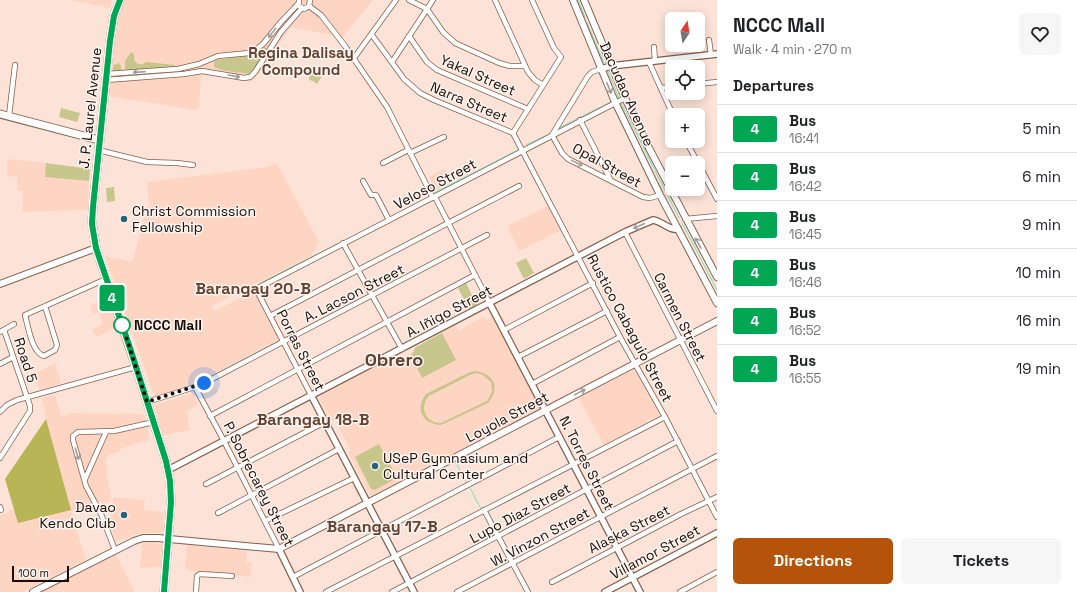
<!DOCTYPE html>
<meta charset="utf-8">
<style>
:root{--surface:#fff;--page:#f6f6f6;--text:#202124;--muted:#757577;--line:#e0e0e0;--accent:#b45309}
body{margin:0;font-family:"Space Grotesk",sans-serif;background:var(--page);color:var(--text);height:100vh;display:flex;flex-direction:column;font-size:15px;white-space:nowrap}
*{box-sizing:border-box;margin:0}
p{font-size:13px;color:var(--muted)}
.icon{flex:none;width:22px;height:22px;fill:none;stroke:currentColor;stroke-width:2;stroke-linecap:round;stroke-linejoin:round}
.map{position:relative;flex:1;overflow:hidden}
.drawer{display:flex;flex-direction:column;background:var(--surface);width:360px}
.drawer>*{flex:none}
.badge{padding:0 8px;border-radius:3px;font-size:14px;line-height:26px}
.needle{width:26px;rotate:12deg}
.buttons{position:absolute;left:665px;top:12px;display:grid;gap:8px}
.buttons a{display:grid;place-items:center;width:40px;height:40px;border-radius:6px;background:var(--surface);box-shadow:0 2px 10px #0003;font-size:20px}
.scale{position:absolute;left:12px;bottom:10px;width:57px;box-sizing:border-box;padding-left:4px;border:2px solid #190c05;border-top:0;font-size:11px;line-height:14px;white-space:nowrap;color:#190c05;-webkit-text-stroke:3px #fdf4f0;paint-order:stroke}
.you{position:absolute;width:20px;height:20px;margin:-10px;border:3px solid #fff;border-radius:50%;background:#1a73e8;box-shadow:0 0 0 6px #1a73e833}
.map>.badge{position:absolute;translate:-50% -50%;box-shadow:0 0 0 2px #fff}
h2{padding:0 16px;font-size:15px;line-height:36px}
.round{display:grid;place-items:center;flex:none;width:42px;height:42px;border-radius:6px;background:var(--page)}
.overview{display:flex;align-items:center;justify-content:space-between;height:68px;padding:0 16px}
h1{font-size:19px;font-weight:600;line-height:30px}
.primary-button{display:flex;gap:8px;margin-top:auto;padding:8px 16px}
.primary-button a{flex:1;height:46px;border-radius:6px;background:var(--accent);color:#fff;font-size:16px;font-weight:600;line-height:46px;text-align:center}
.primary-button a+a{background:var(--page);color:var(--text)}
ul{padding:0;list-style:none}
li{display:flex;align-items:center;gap:12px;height:48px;padding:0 16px;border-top:1px solid var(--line)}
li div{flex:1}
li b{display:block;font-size:15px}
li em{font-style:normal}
li .badge{min-width:44px;font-weight:700;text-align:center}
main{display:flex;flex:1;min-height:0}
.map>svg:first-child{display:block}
.built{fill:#fdd5c2}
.green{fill:#c7c68c;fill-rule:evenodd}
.forest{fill:#b8b557}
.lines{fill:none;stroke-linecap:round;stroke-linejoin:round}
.stream{stroke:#76e3bb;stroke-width:1}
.minor-casing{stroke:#835f4d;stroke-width:6}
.tertiary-casing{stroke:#835f4d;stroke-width:8}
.secondary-casing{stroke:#835f4d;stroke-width:8}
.primary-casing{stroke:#835f4d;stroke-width:9}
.minor{stroke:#fff;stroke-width:4.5}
.tertiary{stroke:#fff;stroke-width:5.5}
.secondary{stroke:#fff;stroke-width:6}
.primary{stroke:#fff;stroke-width:7}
.oneway{stroke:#a39e9b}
.line-casing{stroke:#fff;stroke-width:9}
.line{stroke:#00a651;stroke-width:6}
.walk{stroke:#190c05;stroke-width:4;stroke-dasharray:0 7.2}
.poi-dot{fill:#26627a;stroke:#fdf4f0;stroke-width:1.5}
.stop-dot{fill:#fff;stroke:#00a651;stroke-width:2}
.labels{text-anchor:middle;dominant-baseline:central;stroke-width:3;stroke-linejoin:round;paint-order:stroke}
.street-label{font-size:14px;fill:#190c05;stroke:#fdf4f0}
.poi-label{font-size:14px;fill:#190c05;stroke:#fdf4f0;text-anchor:start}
.stop-label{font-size:14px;font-weight:bold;fill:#190c05;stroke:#fdf4f0;text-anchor:start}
.neighbourhood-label{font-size:15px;font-weight:bold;fill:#644231;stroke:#fdf4f0}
.quarter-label{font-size:16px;font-weight:bold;fill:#644231;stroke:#fdf4f0}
.district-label{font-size:18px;font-weight:bold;fill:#644231;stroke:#fdf4f0}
</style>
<main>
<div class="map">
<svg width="717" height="592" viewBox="0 0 717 592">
<rect width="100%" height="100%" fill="#fde3d7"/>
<g class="built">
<polygon points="71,0 112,0 110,8"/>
<polygon points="125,0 373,0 339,42 332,35 291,27 252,82 201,74 199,107 196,110 108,96 117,24 119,13"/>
<polygon points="7,159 46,163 45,177 89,181 88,210 22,212 23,191 17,190 17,177 7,176"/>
<polygon points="277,163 319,242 311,256 212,306 215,311 254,290 279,339 217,372 205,380 155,398 105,256 132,262 149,203 147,182 268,167"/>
<polygon points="444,169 451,182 436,190 429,177"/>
<polygon points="549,205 562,230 519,251 507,226"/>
<polygon points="107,299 117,326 97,337 92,330 103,324 98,312 93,314 90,305"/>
<polygon points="494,316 541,408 371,496 348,452 351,451 335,420 331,422 318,397 385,362 393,361 412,353 416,347 455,325 458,331 483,317 487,320"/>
<polygon points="55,363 61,383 40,390 35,374"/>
<polygon points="634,367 660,415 604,445 578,397"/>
<polygon points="213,382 218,392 204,399 200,390 202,387"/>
<polygon points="193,393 198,404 187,412 190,430 163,435 154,405"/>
<polygon points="55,395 61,416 71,413 144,414 150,439 120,449 121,451 107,456 108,458 105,459 108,472 106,473 111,495 111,501 102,504 101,502 71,511 86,560 22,592 0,592 0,516 14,509 46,419 42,398"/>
<polygon points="113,497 145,500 144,510 164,512 163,533 139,533 116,542 110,524"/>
<polygon points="142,542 158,542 163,545 162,567 140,568"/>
<polygon points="187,545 247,551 246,562 252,563 251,577 185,570"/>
<polygon points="115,553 135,592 39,592"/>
</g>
<g class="green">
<polygon points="264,46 267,50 254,71 250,74 221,70 214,67 214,62 217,60 254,54"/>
<polygon points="131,52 134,54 134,60 138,64 143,64 146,62 175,65 174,68 126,71 125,69 125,61"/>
<polygon points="120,63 122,71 113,72 113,65"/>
<polygon points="310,70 324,73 317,84 313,81 309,80"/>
<polygon points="61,108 80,113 77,122 59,117"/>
<polygon points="46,163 90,169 89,181 45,177"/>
<polygon points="114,187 115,201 107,202 106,188"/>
<polygon points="526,258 534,273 524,279 516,263"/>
<polygon points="466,283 477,305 469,309 458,288"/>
<polygon points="442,333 456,360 422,378 411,355 416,347"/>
<path d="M476,371C494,374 501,388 488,403L441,425C422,424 415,409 426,394L470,372ZM477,373L483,375L491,382L492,392L487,401L441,423C425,423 419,407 429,396L472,374Z"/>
<polygon points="379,444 396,476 395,479 375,490 371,489 355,457"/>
</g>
<polygon class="forest" points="46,419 71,510 18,523 5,479"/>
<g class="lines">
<g class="stream">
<polyline points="578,0 585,17"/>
<polyline points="587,23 604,63"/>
<polyline points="337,40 342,46"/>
<polyline points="607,70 619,98"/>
<polyline points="369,84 386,110"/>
<polyline points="621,103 679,218"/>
<polyline points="559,128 611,102"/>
<polyline points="526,145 551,133"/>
<polyline points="434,193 518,150"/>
<polyline points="682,223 717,290"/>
<polyline points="261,283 339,243"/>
<polyline points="455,461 466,482"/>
<polyline points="470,488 481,509"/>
</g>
<g class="minor-casing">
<g id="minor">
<polyline points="299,0 299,6 304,9 309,6 310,0"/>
<polyline points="409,0 427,9 443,32 455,43 499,63 510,66 525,66"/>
<polyline points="495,0 528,72 535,80 543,85"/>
<polyline points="309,6 321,15 345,46 387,107 433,198"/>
<polyline points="372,35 404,79 420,93 434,100 513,133"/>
<polyline points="409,36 427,62 437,70 528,109"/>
<polyline points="709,40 711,55"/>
<polyline points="654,47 655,61"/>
<polyline points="354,58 396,0"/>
<polyline points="392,62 433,0"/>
<polyline points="649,62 673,115"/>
<polyline points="601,69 592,72 588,76 552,135 562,153 568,159 643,197 650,198 660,195"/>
<polyline points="107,74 178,69 199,64 218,56 249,53 254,51 263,44 281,22 298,4"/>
<polyline points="106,80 184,74 202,71 244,78 250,77 255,72 281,32 302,8"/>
<polyline points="698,84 717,82"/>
<polyline points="661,88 672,87"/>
<polyline points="9,116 15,65"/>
<polyline points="580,120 610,179"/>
<polyline points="513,133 620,337 665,417 717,517"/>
<polyline points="513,133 561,57 554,48 532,0"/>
<polyline points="686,141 698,163"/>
<polyline points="98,150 147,162 177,163 193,165"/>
<polyline points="410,153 444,137"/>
<polyline points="383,163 408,150"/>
<polyline points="698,163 717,199"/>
<polyline points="363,181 371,195 376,195 389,220"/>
<polyline points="435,197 490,304"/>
<polyline points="685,219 717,216"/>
<polyline points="625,232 717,411"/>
<polyline points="343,243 402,349"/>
<path d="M45,306L57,345L55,350L44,356C32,353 28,326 25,315L106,279"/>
<polyline points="270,316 519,186"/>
<polyline points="504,330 593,283"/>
<polyline points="0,332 14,324"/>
<polyline points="518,357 607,311"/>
<polyline points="0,364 13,357"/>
<polyline points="532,384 620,337"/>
<polyline points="195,387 224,441 279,549"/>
<polyline points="311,395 256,289 625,98"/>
<polyline points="147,402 195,387 210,380 487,235"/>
<polyline points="0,412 7,405 17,400 136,367"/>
<polyline points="210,416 475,275"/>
<polyline points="0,458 30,411 30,406 4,330"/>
<polyline points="85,479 106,432"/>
<polyline points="206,484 325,422"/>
<polyline points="0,507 1,510"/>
<polyline points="484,510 528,592"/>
<polyline points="218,513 339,449"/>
<polyline points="265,521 354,478"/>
<polyline points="115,550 101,514 86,486 73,440 73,436 78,432 114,431 154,422"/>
<polyline points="293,577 559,437"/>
<polyline points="552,582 681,514 717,497"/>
<polyline points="196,592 197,576 200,574 232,576"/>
<polyline points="326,592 665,417"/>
<polyline points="392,592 678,441"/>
<polyline points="457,592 717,456"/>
<polyline points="680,592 717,572"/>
</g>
</g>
<g class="tertiary-casing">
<g id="tertiary">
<polyline points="601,69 611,66 717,54"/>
<polyline points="490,304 640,592"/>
<polyline points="311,395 414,592"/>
<path d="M168,470L625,232L653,220C662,221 669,231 678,229"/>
<polyline points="279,549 300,592"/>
<polyline points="605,592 717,533"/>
</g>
</g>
<g class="secondary-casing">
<g id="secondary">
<polyline points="573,0 615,102 660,195 717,303"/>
<polyline points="584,0 625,98 649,148 717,277"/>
<polyline points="0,284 96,248"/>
<polyline points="33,592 134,541 143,538 158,538 279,549 717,321"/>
</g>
</g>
<g class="primary-casing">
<g id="primary">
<polyline points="120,0 114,16 110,41 93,207 92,223 96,248 136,367 166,461 170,481 171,502 164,592"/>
<polyline points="0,114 99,140"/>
</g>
</g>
<use href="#minor" class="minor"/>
<use href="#tertiary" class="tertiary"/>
<use href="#secondary" class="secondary"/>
<use href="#primary" class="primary"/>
</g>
<defs><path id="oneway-shaft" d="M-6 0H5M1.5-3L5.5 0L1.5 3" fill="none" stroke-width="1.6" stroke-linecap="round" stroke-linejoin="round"/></defs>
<g class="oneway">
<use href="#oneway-shaft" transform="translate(272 33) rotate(128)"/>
<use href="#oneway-shaft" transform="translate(139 72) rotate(176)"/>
<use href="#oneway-shaft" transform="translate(234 76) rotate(10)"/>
<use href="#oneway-shaft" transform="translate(609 88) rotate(67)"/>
<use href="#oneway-shaft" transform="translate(577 163) rotate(26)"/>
<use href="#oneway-shaft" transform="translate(639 226) rotate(155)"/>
<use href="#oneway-shaft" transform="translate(698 243) rotate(-119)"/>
<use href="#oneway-shaft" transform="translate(580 392) rotate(-28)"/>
<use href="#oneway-shaft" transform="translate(77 454) rotate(74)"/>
</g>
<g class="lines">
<g class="line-casing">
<polyline id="line" points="120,0 114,16 110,41 93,207 92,224 96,248 131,351 166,461 170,481 171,502 164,592"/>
</g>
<use href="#line" class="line"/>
<polyline class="walk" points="122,325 120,318 147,402 204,383"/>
</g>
<g class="poi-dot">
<circle cx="124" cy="219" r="4"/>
<circle cx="375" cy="466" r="4"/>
<circle cx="124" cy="515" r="4"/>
</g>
<circle class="stop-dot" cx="122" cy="325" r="8"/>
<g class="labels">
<g class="street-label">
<text transform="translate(478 75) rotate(24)">Yakal Street</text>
<text transform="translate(627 94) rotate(66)">Dacudao Avenue</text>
<text transform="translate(469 102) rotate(23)">Narra Street</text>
<text transform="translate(90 108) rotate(-84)">J. P. Laurel Avenue</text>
<text transform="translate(607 165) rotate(29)">Opal Street</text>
<text transform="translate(435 184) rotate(-28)">Veloso Street</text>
<text transform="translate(354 293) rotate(-27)">A. Lacson Street</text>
<text transform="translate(449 311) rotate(-28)">A. Iñigo Street</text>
<text transform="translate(680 317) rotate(63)">Carmen Street</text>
<text transform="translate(630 328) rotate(62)">Rustico Cabaguio Street</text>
<text transform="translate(301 350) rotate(63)">Porras Street</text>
<text transform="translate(26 360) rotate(72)">Road 5</text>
<text transform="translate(507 417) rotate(-28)">Loyola Street</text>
<text transform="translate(587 463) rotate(63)">N. Torres Street</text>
<text transform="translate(259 484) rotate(63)">P. Sobrecarey Street</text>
<text transform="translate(520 513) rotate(-28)">Lupo Diaz Street</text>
<text transform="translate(629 529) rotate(-27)">Alaska Street</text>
<text transform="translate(540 537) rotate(-28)">W. Vinzon Street</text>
<text transform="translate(655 552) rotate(-28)">Villamor Street</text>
</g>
<g class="poi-label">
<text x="132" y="211">Christ Commission<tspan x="132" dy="16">Fellowship</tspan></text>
<text x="383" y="458">USeP Gymnasium and<tspan x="383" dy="16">Cultural Center</tspan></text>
<text x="116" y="507" text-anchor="end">Davao<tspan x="116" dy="16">Kendo Club</tspan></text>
</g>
<g class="stop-label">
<text x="134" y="325">NCCC Mall</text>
</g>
<g class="neighbourhood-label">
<text x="301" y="52">Regina Dalisay<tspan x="301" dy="17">Compound</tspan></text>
</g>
<g class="quarter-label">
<text x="253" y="288">Barangay 20-B</text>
<text x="313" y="419">Barangay 18-B</text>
<text x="382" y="526">Barangay 17-B</text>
</g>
<g class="district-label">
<text x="394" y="359">Obrero</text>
</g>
</g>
</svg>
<div class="buttons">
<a><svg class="needle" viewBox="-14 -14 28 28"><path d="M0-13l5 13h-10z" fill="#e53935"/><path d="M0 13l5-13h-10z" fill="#757577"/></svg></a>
<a><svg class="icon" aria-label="locate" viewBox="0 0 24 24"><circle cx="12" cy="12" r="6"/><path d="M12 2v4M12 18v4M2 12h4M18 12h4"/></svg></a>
<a>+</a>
<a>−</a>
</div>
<div class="scale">100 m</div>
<div class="you" style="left:204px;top:383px"></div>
<b class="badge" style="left:112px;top:298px;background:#00a651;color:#fff">4</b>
</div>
<section class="drawer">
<div class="overview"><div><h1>NCCC Mall</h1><p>Walk · 4 min · 270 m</p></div><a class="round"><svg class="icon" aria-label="heart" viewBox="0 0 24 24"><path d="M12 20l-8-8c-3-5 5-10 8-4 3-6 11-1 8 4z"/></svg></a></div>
<h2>Departures</h2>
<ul>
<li><span class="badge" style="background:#00a651;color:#fff">4</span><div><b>Bus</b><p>16:41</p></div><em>5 min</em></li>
<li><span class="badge" style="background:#00a651;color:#fff">4</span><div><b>Bus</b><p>16:42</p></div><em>6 min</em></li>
<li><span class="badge" style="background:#00a651;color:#fff">4</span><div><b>Bus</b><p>16:45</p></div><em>9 min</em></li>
<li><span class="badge" style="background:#00a651;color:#fff">4</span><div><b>Bus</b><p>16:46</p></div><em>10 min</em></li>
<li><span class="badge" style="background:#00a651;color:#fff">4</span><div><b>Bus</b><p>16:52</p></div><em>16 min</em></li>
<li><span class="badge" style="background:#00a651;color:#fff">4</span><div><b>Bus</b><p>16:55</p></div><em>19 min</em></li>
</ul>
<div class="primary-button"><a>Directions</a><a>Tickets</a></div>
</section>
</main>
